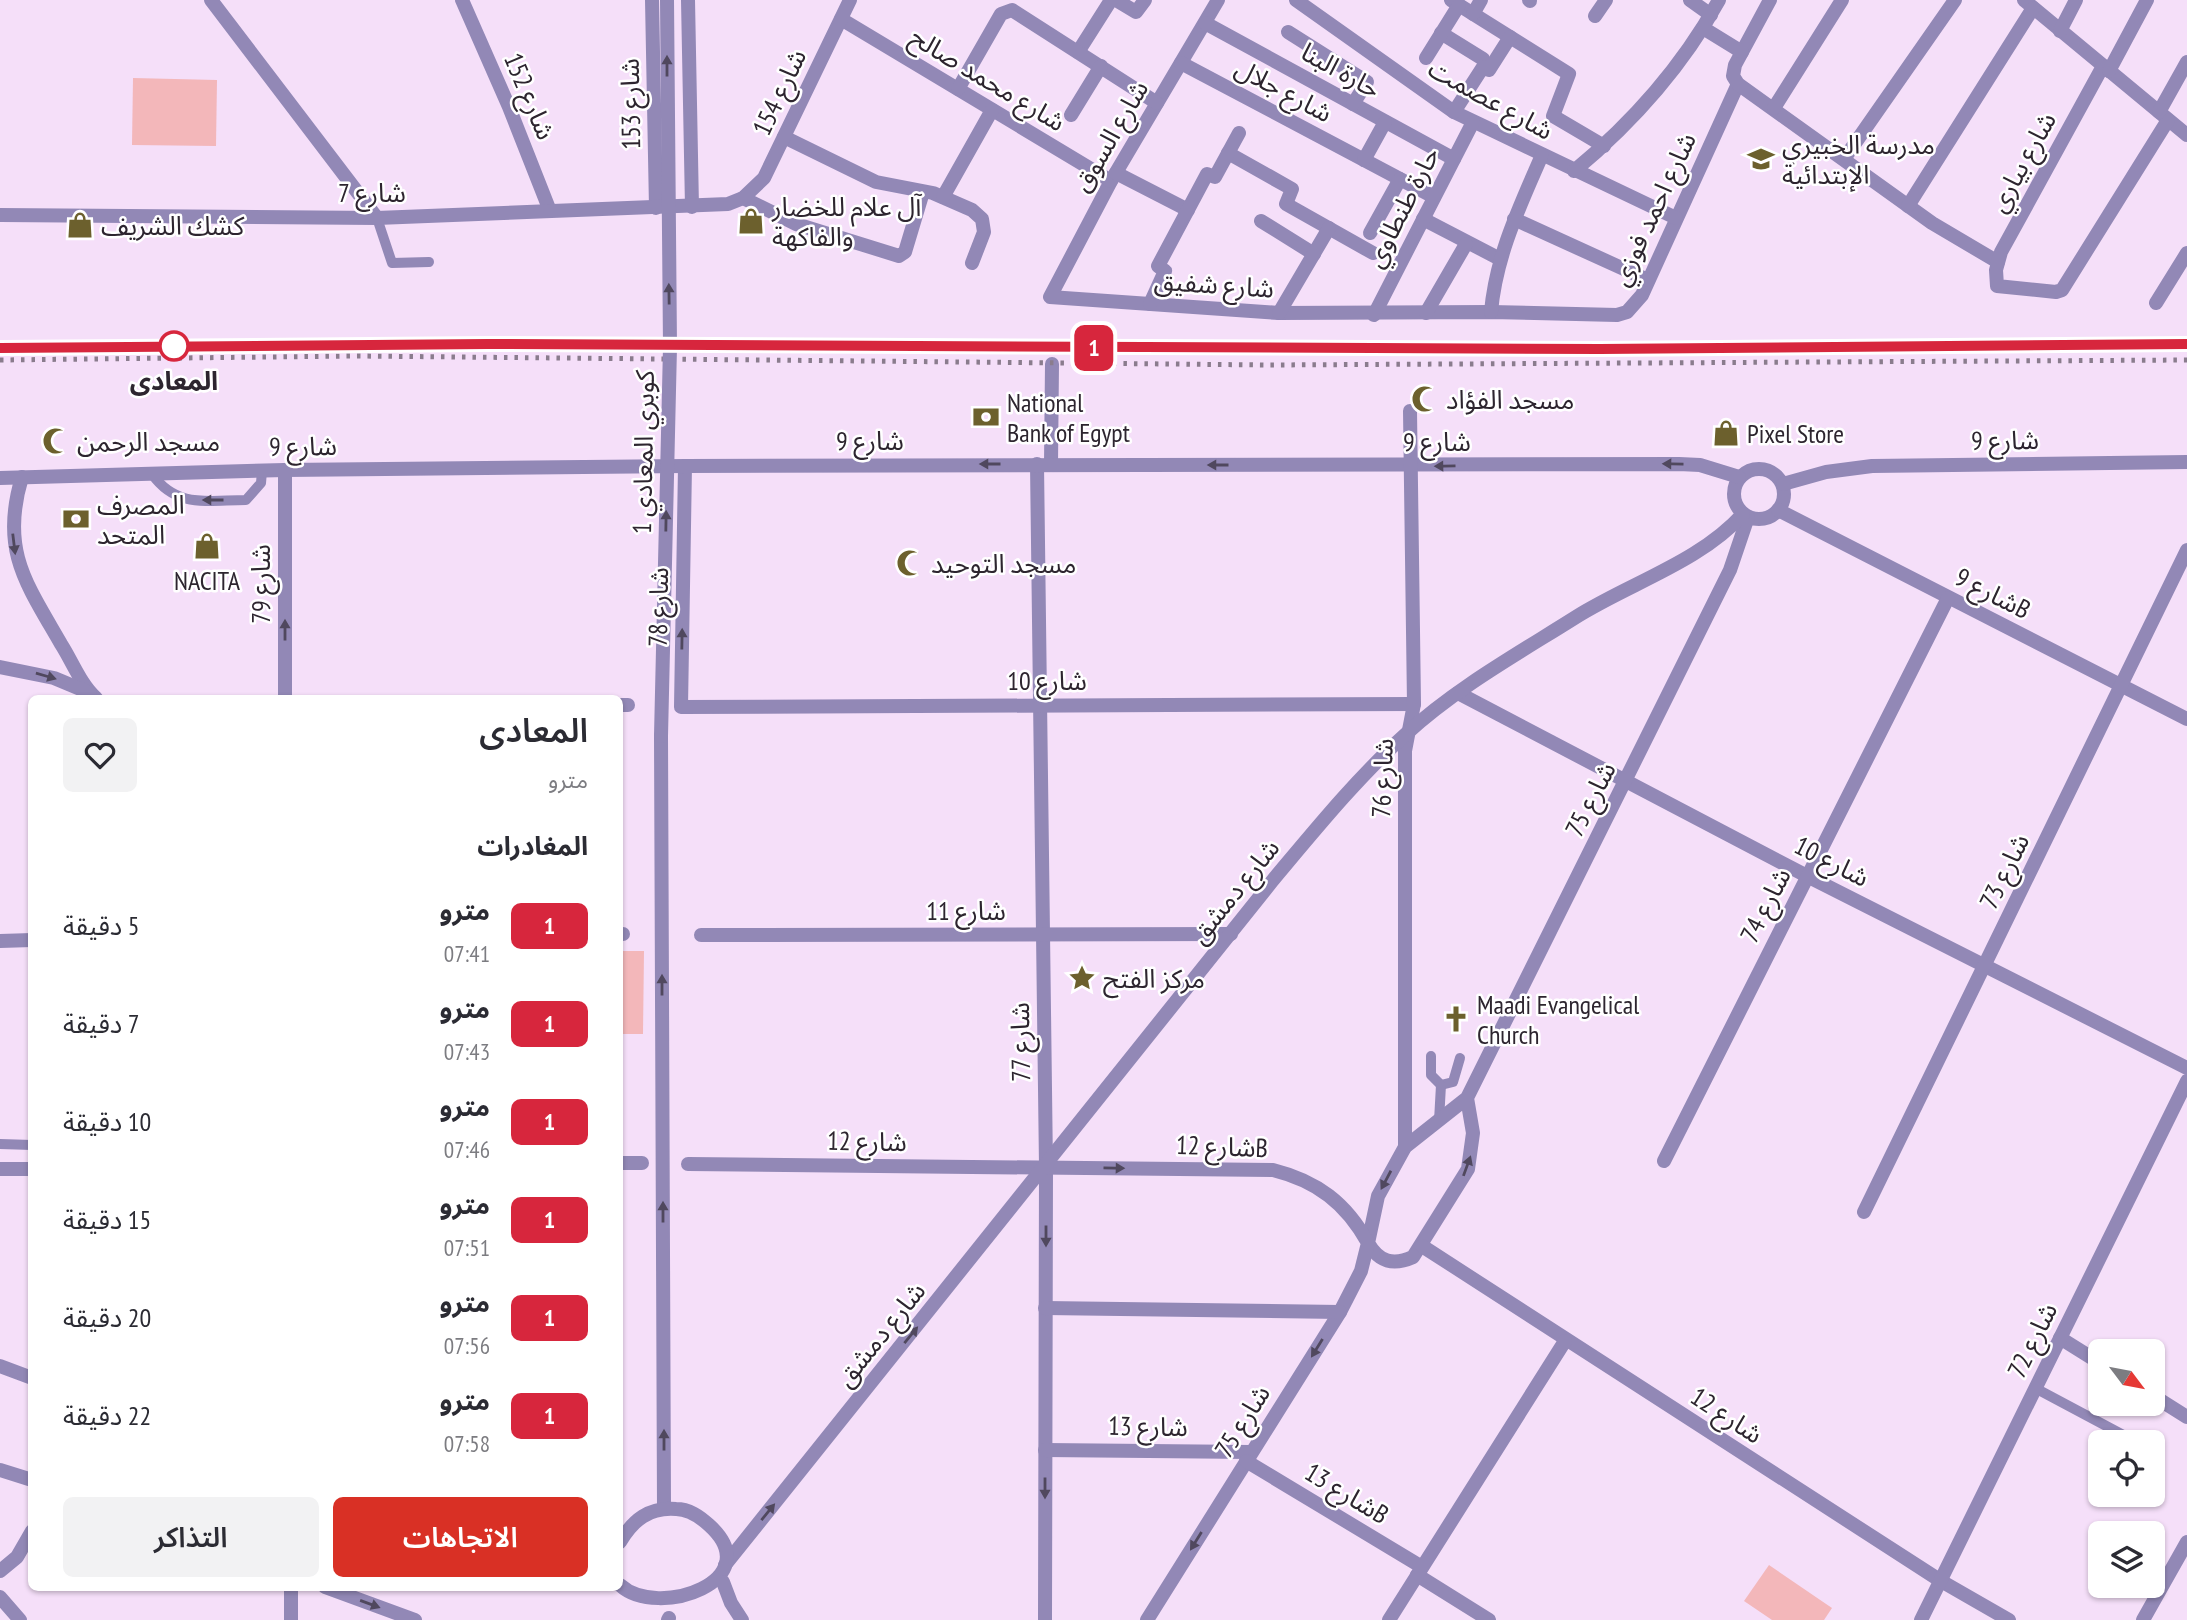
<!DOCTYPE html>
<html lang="ar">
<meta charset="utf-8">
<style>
:root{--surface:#fff;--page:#f2f2f3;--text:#2b2b33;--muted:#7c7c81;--accent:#d93025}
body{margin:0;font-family:"PT Sans Narrow","Noto Sans Arabic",sans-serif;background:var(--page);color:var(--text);direction:rtl;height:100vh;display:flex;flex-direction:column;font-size:26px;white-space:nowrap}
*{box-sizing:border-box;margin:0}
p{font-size:23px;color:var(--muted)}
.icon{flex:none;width:38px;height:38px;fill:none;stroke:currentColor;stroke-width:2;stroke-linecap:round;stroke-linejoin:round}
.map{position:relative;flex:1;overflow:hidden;direction:ltr}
.drawer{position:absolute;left:28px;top:695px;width:595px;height:896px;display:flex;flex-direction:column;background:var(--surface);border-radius:10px;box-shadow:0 2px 5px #0004;direction:rtl}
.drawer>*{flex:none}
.badge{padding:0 14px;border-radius:10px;font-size:24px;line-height:46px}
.needle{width:46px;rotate:122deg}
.tools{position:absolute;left:2088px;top:1339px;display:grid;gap:14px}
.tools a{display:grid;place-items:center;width:77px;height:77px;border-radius:10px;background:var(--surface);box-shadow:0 2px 5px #0004;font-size:35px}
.map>.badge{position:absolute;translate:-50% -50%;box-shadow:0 0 0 4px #fff}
h2{padding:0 35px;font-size:26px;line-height:63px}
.round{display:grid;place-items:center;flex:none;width:74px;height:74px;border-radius:10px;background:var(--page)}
.headline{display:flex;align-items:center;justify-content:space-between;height:119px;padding:0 35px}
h1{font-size:33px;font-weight:600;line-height:52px}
.cta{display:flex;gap:14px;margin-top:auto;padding:14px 35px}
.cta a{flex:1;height:80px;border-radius:10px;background:var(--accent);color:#fff;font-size:28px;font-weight:600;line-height:80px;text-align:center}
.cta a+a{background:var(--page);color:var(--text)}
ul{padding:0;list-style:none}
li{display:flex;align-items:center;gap:21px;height:98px;padding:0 35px}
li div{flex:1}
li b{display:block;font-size:26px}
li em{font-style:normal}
li .badge{min-width:77px;font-weight:700;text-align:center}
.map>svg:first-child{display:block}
.green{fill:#f3b7ba}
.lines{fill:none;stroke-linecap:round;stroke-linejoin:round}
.service{stroke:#9288b6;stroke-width:10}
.minor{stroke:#9288b6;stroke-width:14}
.tertiary{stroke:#9288b6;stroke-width:14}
.rail{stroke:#8a7c8d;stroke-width:5;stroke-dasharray:3.5 7;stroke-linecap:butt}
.tertiary-bridge{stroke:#9288b6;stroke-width:14}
.oneway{fill:#50485e}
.line-casing{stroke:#fff;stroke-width:16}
.line{stroke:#d7263d;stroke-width:10}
.stop-dot{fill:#fff;stroke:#d7263d;stroke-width:3.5}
.labels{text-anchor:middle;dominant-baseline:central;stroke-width:5;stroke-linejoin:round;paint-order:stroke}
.street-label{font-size:26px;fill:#2d252f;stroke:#fff}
.poi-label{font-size:26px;fill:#2d252f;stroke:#fff;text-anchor:start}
.stop-label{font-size:26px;font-weight:bold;fill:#2d252f;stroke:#fff}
</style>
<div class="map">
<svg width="2187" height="1620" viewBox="0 0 2187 1620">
<rect width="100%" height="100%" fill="#f5dff9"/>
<g class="green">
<polygon points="133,78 217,80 216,146 132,145"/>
<polygon points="620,951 644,951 643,1034 620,1034"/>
<polygon points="1769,1565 1832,1608 1824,1620 1772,1620 1744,1601"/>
</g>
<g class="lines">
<g class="service">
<polyline points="377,218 392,263 429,262"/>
<path d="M152,474C177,509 208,500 246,500L261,483L262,471"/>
<polyline points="1431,1056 1431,1075 1441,1085 1453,1082 1460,1058"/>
<polyline points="1439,1121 1441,1085"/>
<polyline points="0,1144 32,1145"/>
<polyline points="2035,1388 2127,1437"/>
</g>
<g class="minor">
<polyline points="211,0 377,218"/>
<polyline points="462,0 509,107 550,211"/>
<polyline points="652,0 656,208"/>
<polyline points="688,0 692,207"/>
<polyline points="1116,0 1136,12 1145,0"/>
<polyline points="1218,0 1111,181 1050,297 1279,313 1491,312 1617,315 1627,312 1642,295 1738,84"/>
<polyline points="1296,0 1454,112 1676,218"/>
<polyline points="1451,0 1569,74 1553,116 1604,146"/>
<polyline points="1529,0 1530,1"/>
<polyline points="1690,0 1711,15"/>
<polyline points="1770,0 1735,65 1733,76 1738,84 1932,223 1998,262"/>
<polyline points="2024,0 2187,135"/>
<polyline points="1473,14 1481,0"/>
<polyline points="1595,16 1606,0"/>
<polyline points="841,19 1111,181"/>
<polyline points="1205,23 1454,159"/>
<polyline points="1703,28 1742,52"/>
<polyline points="2060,31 2076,0"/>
<polyline points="1288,32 1367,82 1353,104"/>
<polyline points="1441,33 1483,59"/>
<polyline points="1078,52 1111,0"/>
<polyline points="1426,58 1459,5"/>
<polyline points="1181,63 1434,197"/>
<polyline points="2103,66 2001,252 1996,270 1997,286 2056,292 2062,290 2168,120"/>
<polyline points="2109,71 2147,0"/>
<polyline points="958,89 1001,14 1012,10 1157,103"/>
<polyline points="1774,108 1842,0"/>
<polyline points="1454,112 1483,67 1489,70 1510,37"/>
<polyline points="2159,112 2187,62"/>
<polyline points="1071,115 1101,66"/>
<polyline points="784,137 876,182 933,193 972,210 982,219 984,232 972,263"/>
<polyline points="1228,153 1292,189 1286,204 1373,253"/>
<polyline points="1844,159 1955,0"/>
<polyline points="1364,160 1385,122"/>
<path d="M1574,171C1633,122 1682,67 1719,0"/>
<polyline points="1116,173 1188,210"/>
<polyline points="943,197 992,110"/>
<polyline points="743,198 796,224 899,256 905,252 923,192"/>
<polyline points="1908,206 2033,8"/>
<polyline points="1423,219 1500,259"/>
<polyline points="1514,219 1648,280"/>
<polyline points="1261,221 1314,254"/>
<polyline points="1370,233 1400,179"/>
<polyline points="2156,303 2187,253"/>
<polyline points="1150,304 1165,271 1158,266 1207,174 1215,177 1239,133"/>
<path d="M1491,312C1496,255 1520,206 1542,155"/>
<polyline points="1279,313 1329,228"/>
<polyline points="1426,313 1466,244"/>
<polyline points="1374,315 1473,122"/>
<polyline points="1037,464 1046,1167 1045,1620"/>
<polyline points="1051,464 1052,364"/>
<polyline points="685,466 681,707 1414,704"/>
<circle cx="1759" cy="494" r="25"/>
<path d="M22,477C0,550 26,583 61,644C72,661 81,685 96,698"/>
<polyline points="0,478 285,470 685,466 1679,464 1700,465 1739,477"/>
<polyline points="1783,484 1826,472 1872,466 2187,462"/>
<polyline points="1778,510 2187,719"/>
<polyline points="0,667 54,678 90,693"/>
<polyline points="1458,693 1807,876 2187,1068"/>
<polyline points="285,698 285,470"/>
<polyline points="620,705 628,705"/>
<polyline points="620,934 623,934"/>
<polyline points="701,935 1231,934"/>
<polyline points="0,941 32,940"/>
<path d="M1467,1098L1473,1133L1468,1169L1413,1257C1393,1266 1379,1262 1368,1243L1378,1196L1405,1147L1467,1098L1730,570L1748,517"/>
<polyline points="1405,1147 1405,751 1414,704 1410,411"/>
<polyline points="1664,1161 1948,598"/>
<polyline points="620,1163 642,1163"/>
<path d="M688,1164L1273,1170C1317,1181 1346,1203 1368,1243L1361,1271L1340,1312L1147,1620"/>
<polyline points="0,1169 32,1169"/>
<polyline points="1864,1212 2187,550"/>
<polyline points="1422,1246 1941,1581 2009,1620"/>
<polyline points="1045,1308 1340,1312"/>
<polyline points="2060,1338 2100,1363"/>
<polyline points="0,1366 32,1378"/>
<polyline points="2152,1395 2187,1417"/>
<polyline points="1045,1450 1251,1452"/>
<polyline points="1246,1461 1422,1567"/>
<polyline points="0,1470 32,1480"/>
<path d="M725,1565L1273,880C1315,830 1357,778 1406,734C1456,688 1519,653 1576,617C1630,583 1700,562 1743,514"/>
<polyline points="0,1571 17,1557 32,1531"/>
<polyline points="1417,1575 1489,1620"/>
<polyline points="291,1587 291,1620"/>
<polyline points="325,1587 415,1620"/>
<polyline points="0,1597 20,1620"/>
<polyline points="668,1620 669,1618"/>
<polyline points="1389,1620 1565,1341"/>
<polyline points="1921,1620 2187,1081"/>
<polyline points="2143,1620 2187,1542"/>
</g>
<g class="tertiary">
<polyline points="0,215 377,218 728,204 743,198 764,178 850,0"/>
<polyline points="661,736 664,1508"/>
<path d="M620,1542C633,1520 649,1507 676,1509C689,1509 699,1516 709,1525C770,1580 658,1620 620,1585"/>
<polyline points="723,1582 731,1603 742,1620"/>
</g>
<g class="rail">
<polyline points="0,348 487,344 1682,349 2187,344"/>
<polyline points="0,360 357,356 1269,365 2187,360"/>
</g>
<polyline class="tertiary-bridge" points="661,736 670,347 667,0"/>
</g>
<defs><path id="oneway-solid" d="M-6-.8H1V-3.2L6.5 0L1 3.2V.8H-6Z" transform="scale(1.75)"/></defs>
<g class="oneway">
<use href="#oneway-solid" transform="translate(667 66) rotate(-90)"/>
<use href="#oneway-solid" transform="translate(669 294) rotate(-91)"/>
<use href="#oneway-solid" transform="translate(990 464) rotate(180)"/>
<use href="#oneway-solid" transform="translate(1673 464) rotate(-179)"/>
<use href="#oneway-solid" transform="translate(1218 465) rotate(-180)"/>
<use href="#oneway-solid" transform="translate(1445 466) rotate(179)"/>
<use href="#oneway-solid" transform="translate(213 500) rotate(-180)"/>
<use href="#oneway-solid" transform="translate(666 521) rotate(-89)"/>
<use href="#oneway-solid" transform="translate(14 544) rotate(83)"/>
<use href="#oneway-solid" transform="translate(285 630) rotate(-90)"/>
<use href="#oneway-solid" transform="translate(682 639) rotate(-89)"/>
<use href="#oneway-solid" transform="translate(46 676) rotate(16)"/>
<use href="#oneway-solid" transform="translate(662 985) rotate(-90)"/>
<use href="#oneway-solid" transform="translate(1467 1166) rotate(-70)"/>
<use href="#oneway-solid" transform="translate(1114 1168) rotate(1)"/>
<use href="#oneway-solid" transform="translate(1386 1180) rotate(118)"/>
<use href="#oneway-solid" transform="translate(663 1212) rotate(-90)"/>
<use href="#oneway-solid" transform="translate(1046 1236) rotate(90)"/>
<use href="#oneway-solid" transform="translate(911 1335) rotate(-51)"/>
<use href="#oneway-solid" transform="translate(1317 1348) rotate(122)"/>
<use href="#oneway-solid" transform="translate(664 1440) rotate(-90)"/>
<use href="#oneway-solid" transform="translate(1045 1488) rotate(90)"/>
<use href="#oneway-solid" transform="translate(768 1512) rotate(-51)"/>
<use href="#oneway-solid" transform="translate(1196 1541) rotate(122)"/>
<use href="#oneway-solid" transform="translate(370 1604) rotate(20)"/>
</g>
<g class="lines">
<g class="line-casing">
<polyline id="line" points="0,348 487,344 1600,349 2187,344"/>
</g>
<use href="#line" class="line"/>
</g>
<defs>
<g id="school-bare" transform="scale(2.1)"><path d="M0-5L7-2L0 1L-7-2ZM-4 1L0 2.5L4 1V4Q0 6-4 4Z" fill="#6c602d" stroke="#fff" stroke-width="2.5" paint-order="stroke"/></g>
<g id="shop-bare" transform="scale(2.1)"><path d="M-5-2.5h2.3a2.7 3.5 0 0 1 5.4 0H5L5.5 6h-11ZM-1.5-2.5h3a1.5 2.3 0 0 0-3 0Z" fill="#6c602d" stroke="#fff" stroke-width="2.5" paint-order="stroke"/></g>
<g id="mosque-bare" transform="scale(2.1)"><path d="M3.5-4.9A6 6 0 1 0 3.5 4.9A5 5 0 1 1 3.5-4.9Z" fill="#6c602d" stroke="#fff" stroke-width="2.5" paint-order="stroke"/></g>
<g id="bank-bare" transform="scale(2.1)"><path d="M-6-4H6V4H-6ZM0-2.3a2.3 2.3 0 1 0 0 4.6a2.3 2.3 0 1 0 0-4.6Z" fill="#6c602d" stroke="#fff" stroke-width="2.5" paint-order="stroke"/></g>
<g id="sight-bare" transform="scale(2.1)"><path d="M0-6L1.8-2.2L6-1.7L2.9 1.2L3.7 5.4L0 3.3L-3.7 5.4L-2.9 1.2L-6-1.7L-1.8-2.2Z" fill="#6c602d" stroke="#fff" stroke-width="2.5" paint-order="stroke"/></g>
<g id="church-bare" transform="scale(2.1)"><path d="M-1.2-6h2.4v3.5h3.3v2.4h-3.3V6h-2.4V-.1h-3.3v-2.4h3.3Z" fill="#6c602d" stroke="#fff" stroke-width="2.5" paint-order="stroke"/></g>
</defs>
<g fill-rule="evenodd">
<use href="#school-bare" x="1761" y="159"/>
<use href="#shop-bare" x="751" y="221"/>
<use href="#shop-bare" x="80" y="225"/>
<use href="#mosque-bare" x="1425" y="399"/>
<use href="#bank-bare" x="986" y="417"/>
<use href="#shop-bare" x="1726" y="433"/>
<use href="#mosque-bare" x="56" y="441"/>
<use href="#bank-bare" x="76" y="519"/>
<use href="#shop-bare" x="207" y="546"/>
<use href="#mosque-bare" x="910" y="563"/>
<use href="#sight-bare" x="1082" y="978"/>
<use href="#church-bare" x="1456" y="1019"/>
</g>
<circle class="stop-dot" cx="174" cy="346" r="14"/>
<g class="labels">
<g class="street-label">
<text transform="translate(1341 70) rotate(29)">حارة البنا</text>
<text transform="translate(988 79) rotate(31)">شارع محمد صالح</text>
<text transform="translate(1284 90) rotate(28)">شارع جلال</text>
<text transform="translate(779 92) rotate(-65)">شارع 154</text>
<text transform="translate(530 96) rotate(67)">شارع 152</text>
<text transform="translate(1491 99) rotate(29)">شارع عصمت</text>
<text transform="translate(630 104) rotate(-91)">شارع 153</text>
<text transform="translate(1110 136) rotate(-60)">شارع السوق</text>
<text transform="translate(2022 162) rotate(-61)">شارع بياري</text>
<text x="372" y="192">شارع 7</text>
<text transform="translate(1402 207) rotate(-63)">حارة طنطاوي</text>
<text transform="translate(1653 209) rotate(-65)">شارع احمد فوزي</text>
<text transform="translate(1214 284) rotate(4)">شارع شفيق</text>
<text x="870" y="440">شارع 9</text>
<text transform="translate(2005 440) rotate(-1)">شارع 9</text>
<text x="1437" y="441">شارع 9</text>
<text transform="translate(303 446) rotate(-1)">شارع 9</text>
<text transform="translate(643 452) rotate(-89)">كوبري المعادي 1</text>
<text transform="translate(260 584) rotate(-90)">شارع 79</text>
<text transform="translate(1993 593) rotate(27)">شارع 9B</text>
<text transform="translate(658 607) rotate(-89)">شارع 78</text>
<text x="1047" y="680">شارع 10</text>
<text transform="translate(1382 778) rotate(-88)">شارع 76</text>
<text transform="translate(1590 799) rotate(-63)">شارع 75</text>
<text transform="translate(1832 861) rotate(27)">شارع 10</text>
<text transform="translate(2004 871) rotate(-64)">شارع 73</text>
<text transform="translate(1234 891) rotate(-51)">شارع دمشق</text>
<text transform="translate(1765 905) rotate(-63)">شارع 74</text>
<text x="966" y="910">شارع 11</text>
<text transform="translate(1020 1042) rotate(-91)">شارع 77</text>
<text transform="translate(867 1141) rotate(1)">شارع 12</text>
<text transform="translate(1222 1146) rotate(2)">شارع 12B</text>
<text transform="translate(880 1334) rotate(-51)">شارع دمشق</text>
<text transform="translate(2032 1340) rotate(-64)">شارع 72</text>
<text transform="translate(1727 1415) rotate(33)">شارع 12</text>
<text transform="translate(1242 1421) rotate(-58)">شارع 75</text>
<text transform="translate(1148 1426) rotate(1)">شارع 13</text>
<text transform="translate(1347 1493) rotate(31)">شارع 13B</text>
</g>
<g class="poi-label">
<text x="1782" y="144">مدرسة الخبيري<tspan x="1782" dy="30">الإبتدائية</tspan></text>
<text x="772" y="206">آل علام للخضار<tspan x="772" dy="30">والفاكهة</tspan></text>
<text x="101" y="225">كشك الشريف</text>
<text x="1446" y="399">مسجد الفؤاد</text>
<text x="1007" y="402">National<tspan x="1007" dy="30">Bank of Egypt</tspan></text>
<text x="1747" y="433">Pixel Store</text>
<text x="77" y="441">مسجد الرحمن</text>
<text x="97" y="504">المصرف<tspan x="97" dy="30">المتحد</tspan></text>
<text x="931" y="563">مسجد التوحيد</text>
<text x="207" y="580" text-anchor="middle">NACITA</text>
<text x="1103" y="978">مركز الفتح</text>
<text x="1477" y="1004">Maadi Evangelical<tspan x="1477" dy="30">Church</tspan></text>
</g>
<g class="stop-label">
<text x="174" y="380">المعادى</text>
</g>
</g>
</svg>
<div class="tools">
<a><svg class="needle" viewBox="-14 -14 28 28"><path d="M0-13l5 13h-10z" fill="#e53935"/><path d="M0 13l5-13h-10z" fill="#7c7c81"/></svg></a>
<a><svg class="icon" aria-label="locate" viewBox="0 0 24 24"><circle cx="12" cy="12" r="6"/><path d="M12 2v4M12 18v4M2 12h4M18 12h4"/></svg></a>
<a><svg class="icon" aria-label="layers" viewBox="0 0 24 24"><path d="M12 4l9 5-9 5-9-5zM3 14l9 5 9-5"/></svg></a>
</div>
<b class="badge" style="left:1094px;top:348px;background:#d7263d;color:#fff">1</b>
<section class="drawer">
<div class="headline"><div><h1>المعادى</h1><p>مترو</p></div><a class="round"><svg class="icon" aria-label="heart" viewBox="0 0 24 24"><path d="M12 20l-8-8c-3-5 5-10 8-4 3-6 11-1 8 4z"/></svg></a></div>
<h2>المغادرات</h2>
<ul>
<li><span class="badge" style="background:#d7263d;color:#fff">1</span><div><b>مترو</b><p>07:41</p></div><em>5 دقيقة</em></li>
<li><span class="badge" style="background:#d7263d;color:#fff">1</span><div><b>مترو</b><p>07:43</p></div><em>7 دقيقة</em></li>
<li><span class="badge" style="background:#d7263d;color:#fff">1</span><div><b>مترو</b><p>07:46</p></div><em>10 دقيقة</em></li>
<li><span class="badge" style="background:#d7263d;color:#fff">1</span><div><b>مترو</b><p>07:51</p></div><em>15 دقيقة</em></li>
<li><span class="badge" style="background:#d7263d;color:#fff">1</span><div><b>مترو</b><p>07:56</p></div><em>20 دقيقة</em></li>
<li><span class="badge" style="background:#d7263d;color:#fff">1</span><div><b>مترو</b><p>07:58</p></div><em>22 دقيقة</em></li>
</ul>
<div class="cta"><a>الاتجاهات</a><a>التذاكر</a></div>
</section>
</div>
